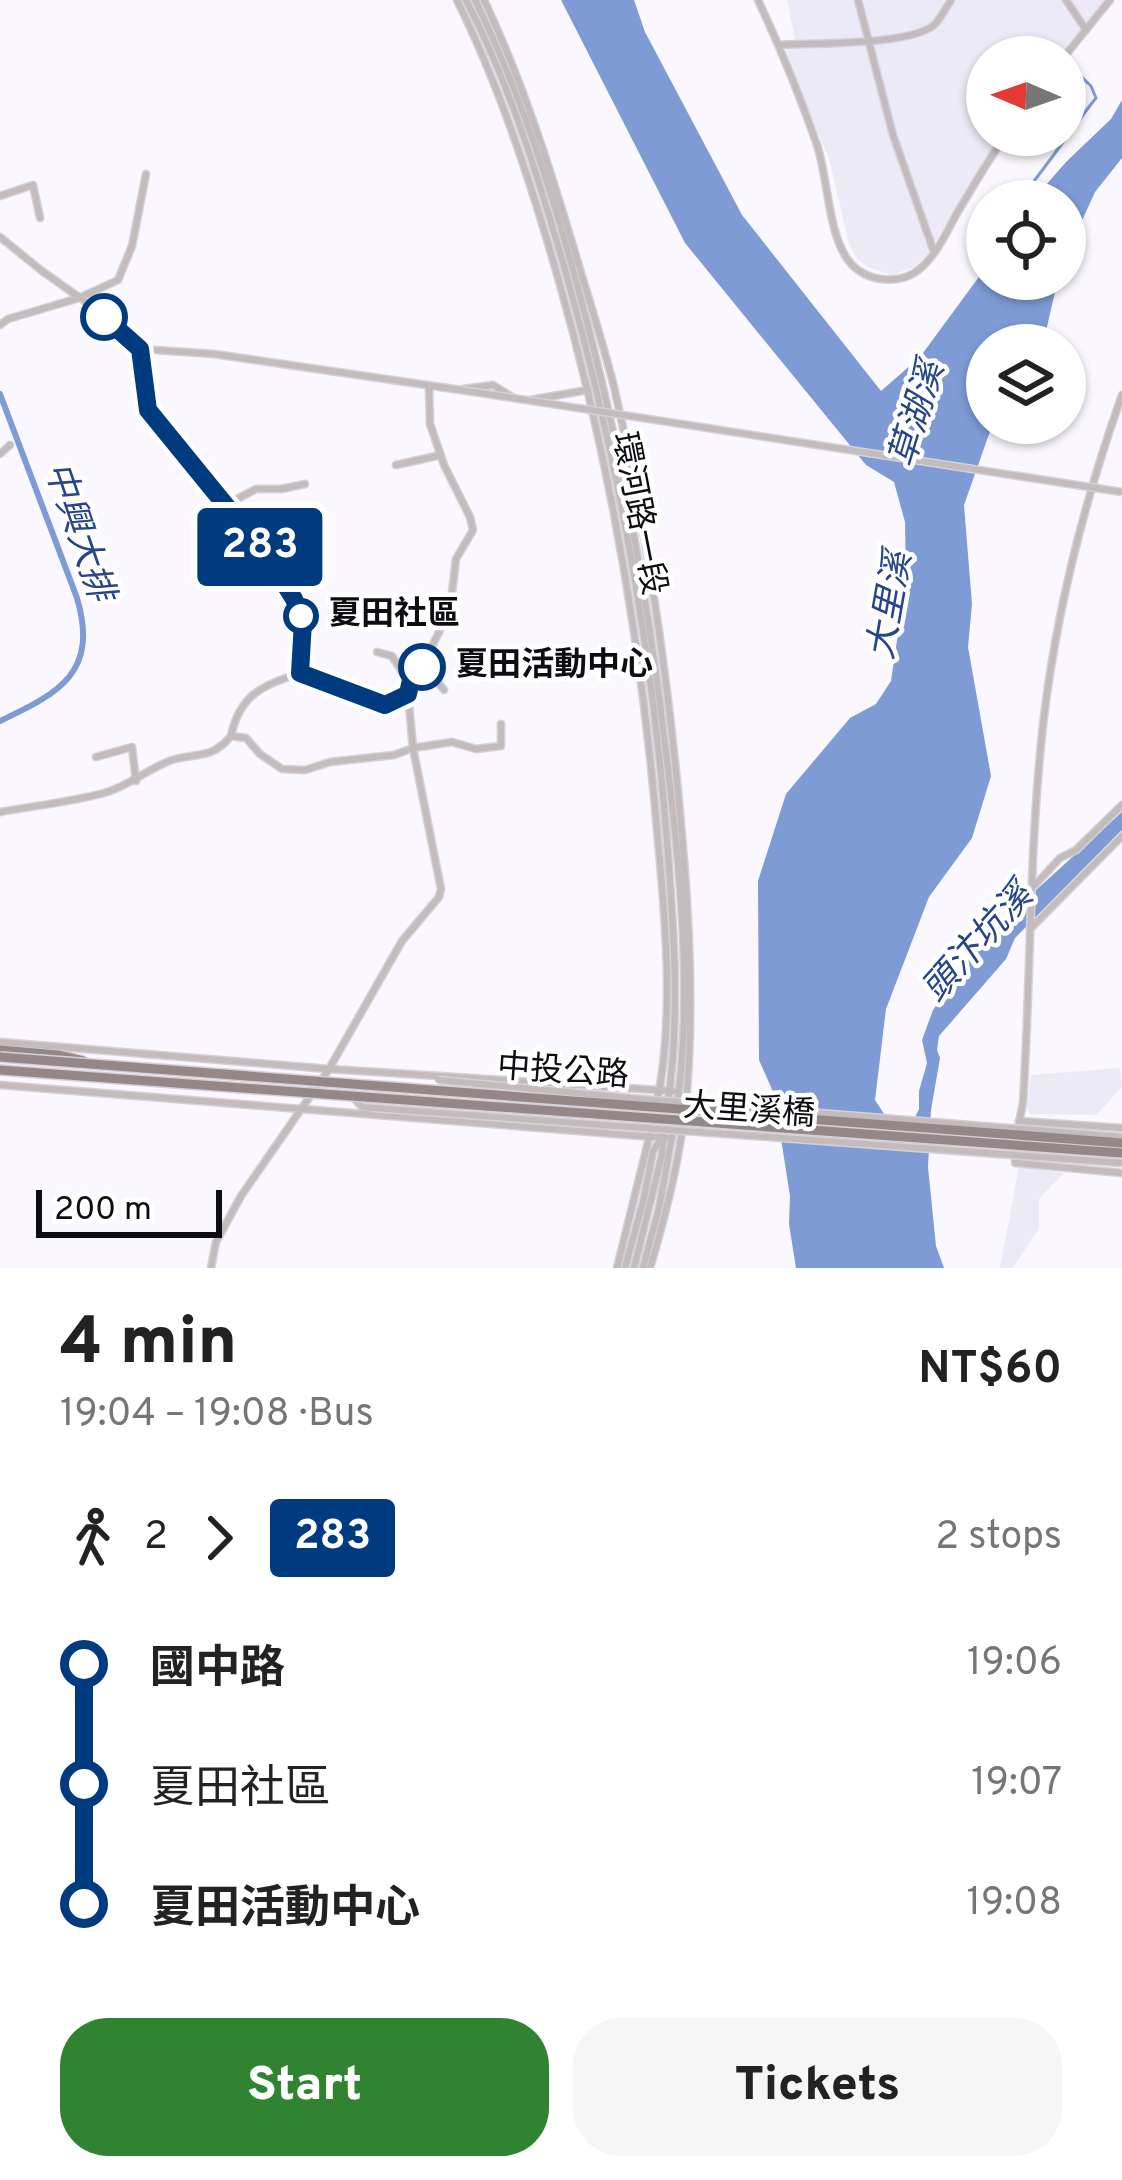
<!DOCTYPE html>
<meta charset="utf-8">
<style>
:root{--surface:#fff;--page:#f6f6f6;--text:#222;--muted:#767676;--accent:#308431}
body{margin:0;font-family:Overpass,"Noto Sans TC",sans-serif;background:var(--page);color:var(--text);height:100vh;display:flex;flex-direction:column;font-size:45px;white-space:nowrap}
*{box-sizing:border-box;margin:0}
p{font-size:39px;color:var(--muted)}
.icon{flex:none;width:66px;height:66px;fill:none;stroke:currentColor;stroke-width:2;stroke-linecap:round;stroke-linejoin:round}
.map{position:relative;height:1268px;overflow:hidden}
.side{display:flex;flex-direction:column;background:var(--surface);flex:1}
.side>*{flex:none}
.badge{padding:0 24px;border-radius:9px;font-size:42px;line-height:78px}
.needle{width:78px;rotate:272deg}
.buttons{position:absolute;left:966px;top:36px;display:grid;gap:24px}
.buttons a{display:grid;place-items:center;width:120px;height:120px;border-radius:50%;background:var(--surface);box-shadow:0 3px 9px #0004;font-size:60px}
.scale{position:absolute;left:36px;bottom:30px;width:186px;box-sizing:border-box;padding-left:12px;border:6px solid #0e0d12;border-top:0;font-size:33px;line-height:42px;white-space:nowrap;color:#0e0d12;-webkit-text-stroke:9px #fff;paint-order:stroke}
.map>.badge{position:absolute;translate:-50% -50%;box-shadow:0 0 0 6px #fff}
.legs{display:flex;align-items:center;gap:18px;height:132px;padding:0 60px;font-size:39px}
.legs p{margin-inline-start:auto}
.overview{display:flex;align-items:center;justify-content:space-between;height:204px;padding:0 60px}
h1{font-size:66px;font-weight:800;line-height:90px}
.cta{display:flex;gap:24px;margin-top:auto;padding:24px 60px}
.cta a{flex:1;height:138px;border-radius:48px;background:var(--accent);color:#fff;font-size:48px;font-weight:800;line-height:138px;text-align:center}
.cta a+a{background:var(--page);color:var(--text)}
ul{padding:0 60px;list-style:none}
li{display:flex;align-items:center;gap:42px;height:120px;font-size:45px}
li i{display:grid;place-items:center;width:18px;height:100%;margin:0 15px;background:currentColor}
li i::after{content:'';width:30px;height:30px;margin:-15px;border:9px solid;border-radius:50%;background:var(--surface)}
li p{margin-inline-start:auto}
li:first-child i{background:linear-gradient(#0000 50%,currentColor 0)}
li:last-child i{background:linear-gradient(currentColor 50%,#0000 0)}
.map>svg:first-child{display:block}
.built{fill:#edeaf7}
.water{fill:#7e9bd5}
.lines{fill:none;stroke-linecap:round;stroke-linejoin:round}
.stream{stroke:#7e9bd5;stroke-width:3}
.canal{stroke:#7e9bd5;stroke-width:6}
.minor-casing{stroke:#d4d2d8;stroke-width:9}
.major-casing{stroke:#d4d2d8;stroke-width:12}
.minor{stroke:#c3bbbc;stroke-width:6}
.major{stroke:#948788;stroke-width:9}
.minor-bridge-casing{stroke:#d4d2d8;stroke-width:9;stroke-linecap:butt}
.major-bridge-casing{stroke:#d4d2d8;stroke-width:12;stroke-linecap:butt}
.minor-bridge{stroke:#c3bbbc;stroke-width:6}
.major-bridge{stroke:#948788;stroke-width:9}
.line-1-casing{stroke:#fff;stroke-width:27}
.line-1{stroke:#003b80;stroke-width:18}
.stop-1-dot{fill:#fff;stroke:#003b80;stroke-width:6}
.labels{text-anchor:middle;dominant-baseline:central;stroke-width:9;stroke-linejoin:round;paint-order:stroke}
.street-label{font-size:33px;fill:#0e0d12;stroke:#fff}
.stop-label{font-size:33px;font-weight:bold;fill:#0e0d12;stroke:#fff;text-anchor:start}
.water-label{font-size:36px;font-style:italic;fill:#26458b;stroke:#fff}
</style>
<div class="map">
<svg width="1122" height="1268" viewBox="0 0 1122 1268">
<rect width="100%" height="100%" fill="#faf8fe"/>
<g class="built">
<polygon points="787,0 1108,0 1061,57 987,57 987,135 1000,135 928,253 913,268 890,275 868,267 857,259 848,241 829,158 808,111 786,50 797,48"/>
<polygon points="1120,1068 1122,1087 1096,1115 1030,1114 1027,1108 1031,1075"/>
<polygon points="1019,1167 1064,1173 1039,1199 1039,1228 1013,1268 1000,1268"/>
</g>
<g class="water">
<polygon points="561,0 634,0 645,32 742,215 881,391 920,357 987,266 987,279 1058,279 1046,331 1037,345 987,345 987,423 993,423 964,505 972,604 968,647 991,776 972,838 929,897 886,1009 875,1100 903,1143 919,1109 919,1091 927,1063 922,1040 933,1010 946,992 955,972 1012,912 1122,812 1122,830 1015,938 1006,959 939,1036 937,1050 940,1058 931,1110 928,1167 936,1246 944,1268 796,1268 789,1224 790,1196 774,1094 759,1060 758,881 786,794 850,718 876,704 891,681 906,579 905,522 894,482 866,465 685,243"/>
<polygon points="1122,100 1122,158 1095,192 1065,258 1065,201 1032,201 1066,162 1111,119"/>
</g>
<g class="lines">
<path class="stream" d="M1018,201C1046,168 1069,132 1096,98L1091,86L1071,67"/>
<path class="canal" d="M0,394L77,598C99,673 59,693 0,721"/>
<g class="minor-casing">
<g id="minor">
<path d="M457,0C500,87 530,180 557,274C609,455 641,641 657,829C665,913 675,1019 657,1101"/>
<path d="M466,0C511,86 539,180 566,273C617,455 651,641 666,829C673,918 681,1012 668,1102"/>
<path d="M475,0C527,106 561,220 590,334C625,472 650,612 666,753C680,867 693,992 677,1106"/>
<path d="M484,0C523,83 550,168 576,256C589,300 603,343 614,387C644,517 664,649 677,782C687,884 695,988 687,1090C682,1151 667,1210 650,1268"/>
<path d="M758,0C780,47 800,96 817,145C828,178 828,233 848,260C865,283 902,286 922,267C937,253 947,232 957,213C973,187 988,160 1006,135"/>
<polyline points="858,0 893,135 934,252"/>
<polyline points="1066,0 1086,30"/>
<path d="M779,45C812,43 912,45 934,25C941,18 946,8 951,0"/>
<polyline points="1064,57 1110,0"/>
<polyline points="0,196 33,185 40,218"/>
<polyline points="0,237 42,271 97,310 140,349 148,410 267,555 294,599 303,622 300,673 385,705 408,694"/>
<polyline points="0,325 8,319 79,298 118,280 132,246 146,174"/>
<polyline points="140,349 214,354 461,390"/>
<polyline points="463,389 493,385 512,397"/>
<polyline points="530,400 588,390"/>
<polyline points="0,454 10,445"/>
<polyline points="396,465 441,455"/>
<polyline points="226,505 256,489 281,489 305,484"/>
<polyline points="377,652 392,656 410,684"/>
<polyline points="424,665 444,690"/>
<path d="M231,736C240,694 262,686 300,673"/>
<polyline points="96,757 132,747 136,781"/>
<path d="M0,812C34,806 70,802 104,793C129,786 147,769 172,760C198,752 211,760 231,736L246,738L260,754L282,769L305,770L330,762L394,755L413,748L452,742L476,749L501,746V724"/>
<polyline points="1035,885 1060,858 1076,850 1122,805"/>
<polyline points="1032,927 1122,836"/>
<polyline points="0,1042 329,1069 673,1091"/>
<polyline points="0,1085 666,1138"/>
<polyline points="352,1096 362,1107 373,1108"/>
<polyline points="1019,1121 1122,1128"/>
<path d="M1018,1129L1023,1102C1031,977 1029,850 1043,725C1056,612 1084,502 1122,395"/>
<polyline points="1017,1143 1015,1163 1122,1173"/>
<polyline points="211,1268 216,1242 241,1196 329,1069 402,941 439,897 441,889 413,748 408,694 450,610 456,559 473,530 470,517 444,465 430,424 429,386"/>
<polyline points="617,1268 652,1126"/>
<polyline points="625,1268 644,1198 653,1151 660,1140"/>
<polyline points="634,1268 662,1155 664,1127"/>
<polyline points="643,1268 659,1208 674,1125"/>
</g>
</g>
<g class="major-casing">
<polyline id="major" points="0,1050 58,1055 83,1061"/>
</g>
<use href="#minor" class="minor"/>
<use href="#major" class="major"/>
<g class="minor-bridge-casing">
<g id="minor-bridge">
<polyline points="461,390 1122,492"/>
<polyline points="438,1080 629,1098 1122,1137"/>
<polyline points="373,1108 1122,1163"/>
</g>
</g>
<g class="major-bridge-casing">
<g id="major-bridge">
<polyline points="0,1057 1122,1143"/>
<polyline points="0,1070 1122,1153"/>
</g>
</g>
<use href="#minor-bridge" class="minor-bridge"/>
<use href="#major-bridge" class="major-bridge"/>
</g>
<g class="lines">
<g class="line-1-casing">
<polyline id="line-1" points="104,317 140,349 148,410 267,556 294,599 303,622 300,673 385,705 408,694 410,684 422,667"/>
</g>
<use href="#line-1" class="line-1"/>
</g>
<g class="stop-1-dot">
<circle cx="104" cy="317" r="21"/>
<circle cx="301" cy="616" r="15"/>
<circle cx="422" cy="667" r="21"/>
</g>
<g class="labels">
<g class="street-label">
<text transform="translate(637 514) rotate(79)">環河路一段</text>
<text transform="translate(563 1073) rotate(4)">中投公路</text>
<text transform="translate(749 1112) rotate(4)">大里溪橋</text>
</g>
<g class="stop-label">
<text x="328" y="616">夏田社區</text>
<text x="455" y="667">夏田活動中心</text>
</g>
<g class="water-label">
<text transform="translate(919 415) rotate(-73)">草湖溪</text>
<text transform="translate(77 532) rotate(71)">中興大排</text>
<text transform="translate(892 606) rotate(-80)">大里溪</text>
<text transform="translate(979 944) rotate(-48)">頭汴坑溪</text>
</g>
</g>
</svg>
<div class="buttons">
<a><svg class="needle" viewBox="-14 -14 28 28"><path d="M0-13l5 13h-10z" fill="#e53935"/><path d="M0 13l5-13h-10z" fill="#767676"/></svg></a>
<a><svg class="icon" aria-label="locate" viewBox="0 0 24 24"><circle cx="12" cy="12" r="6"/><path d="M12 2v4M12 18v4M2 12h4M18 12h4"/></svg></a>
<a><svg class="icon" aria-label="layers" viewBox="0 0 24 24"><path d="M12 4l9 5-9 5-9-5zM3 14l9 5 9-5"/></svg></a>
</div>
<div class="scale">200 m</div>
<b class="badge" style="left:260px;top:547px;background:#003b80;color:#fff">283</b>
</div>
<section class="side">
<div class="overview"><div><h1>4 min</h1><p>19:04 – 19:08 · Bus</p></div><b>NT$60</b></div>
<div class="legs"><svg class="icon" aria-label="walk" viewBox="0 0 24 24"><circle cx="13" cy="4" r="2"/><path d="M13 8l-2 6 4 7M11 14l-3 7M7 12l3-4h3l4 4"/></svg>2<svg class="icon" aria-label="forward" viewBox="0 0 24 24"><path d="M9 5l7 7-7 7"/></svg><b class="badge" style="background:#003b80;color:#fff">283</b><p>2 stops</p></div>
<ul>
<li><i style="color:#003b80"></i><b>國中路</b><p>19:06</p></li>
<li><i style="color:#003b80"></i><span>夏田社區</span><p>19:07</p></li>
<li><i style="color:#003b80"></i><b>夏田活動中心</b><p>19:08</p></li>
</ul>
<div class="cta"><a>Start</a><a>Tickets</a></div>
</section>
